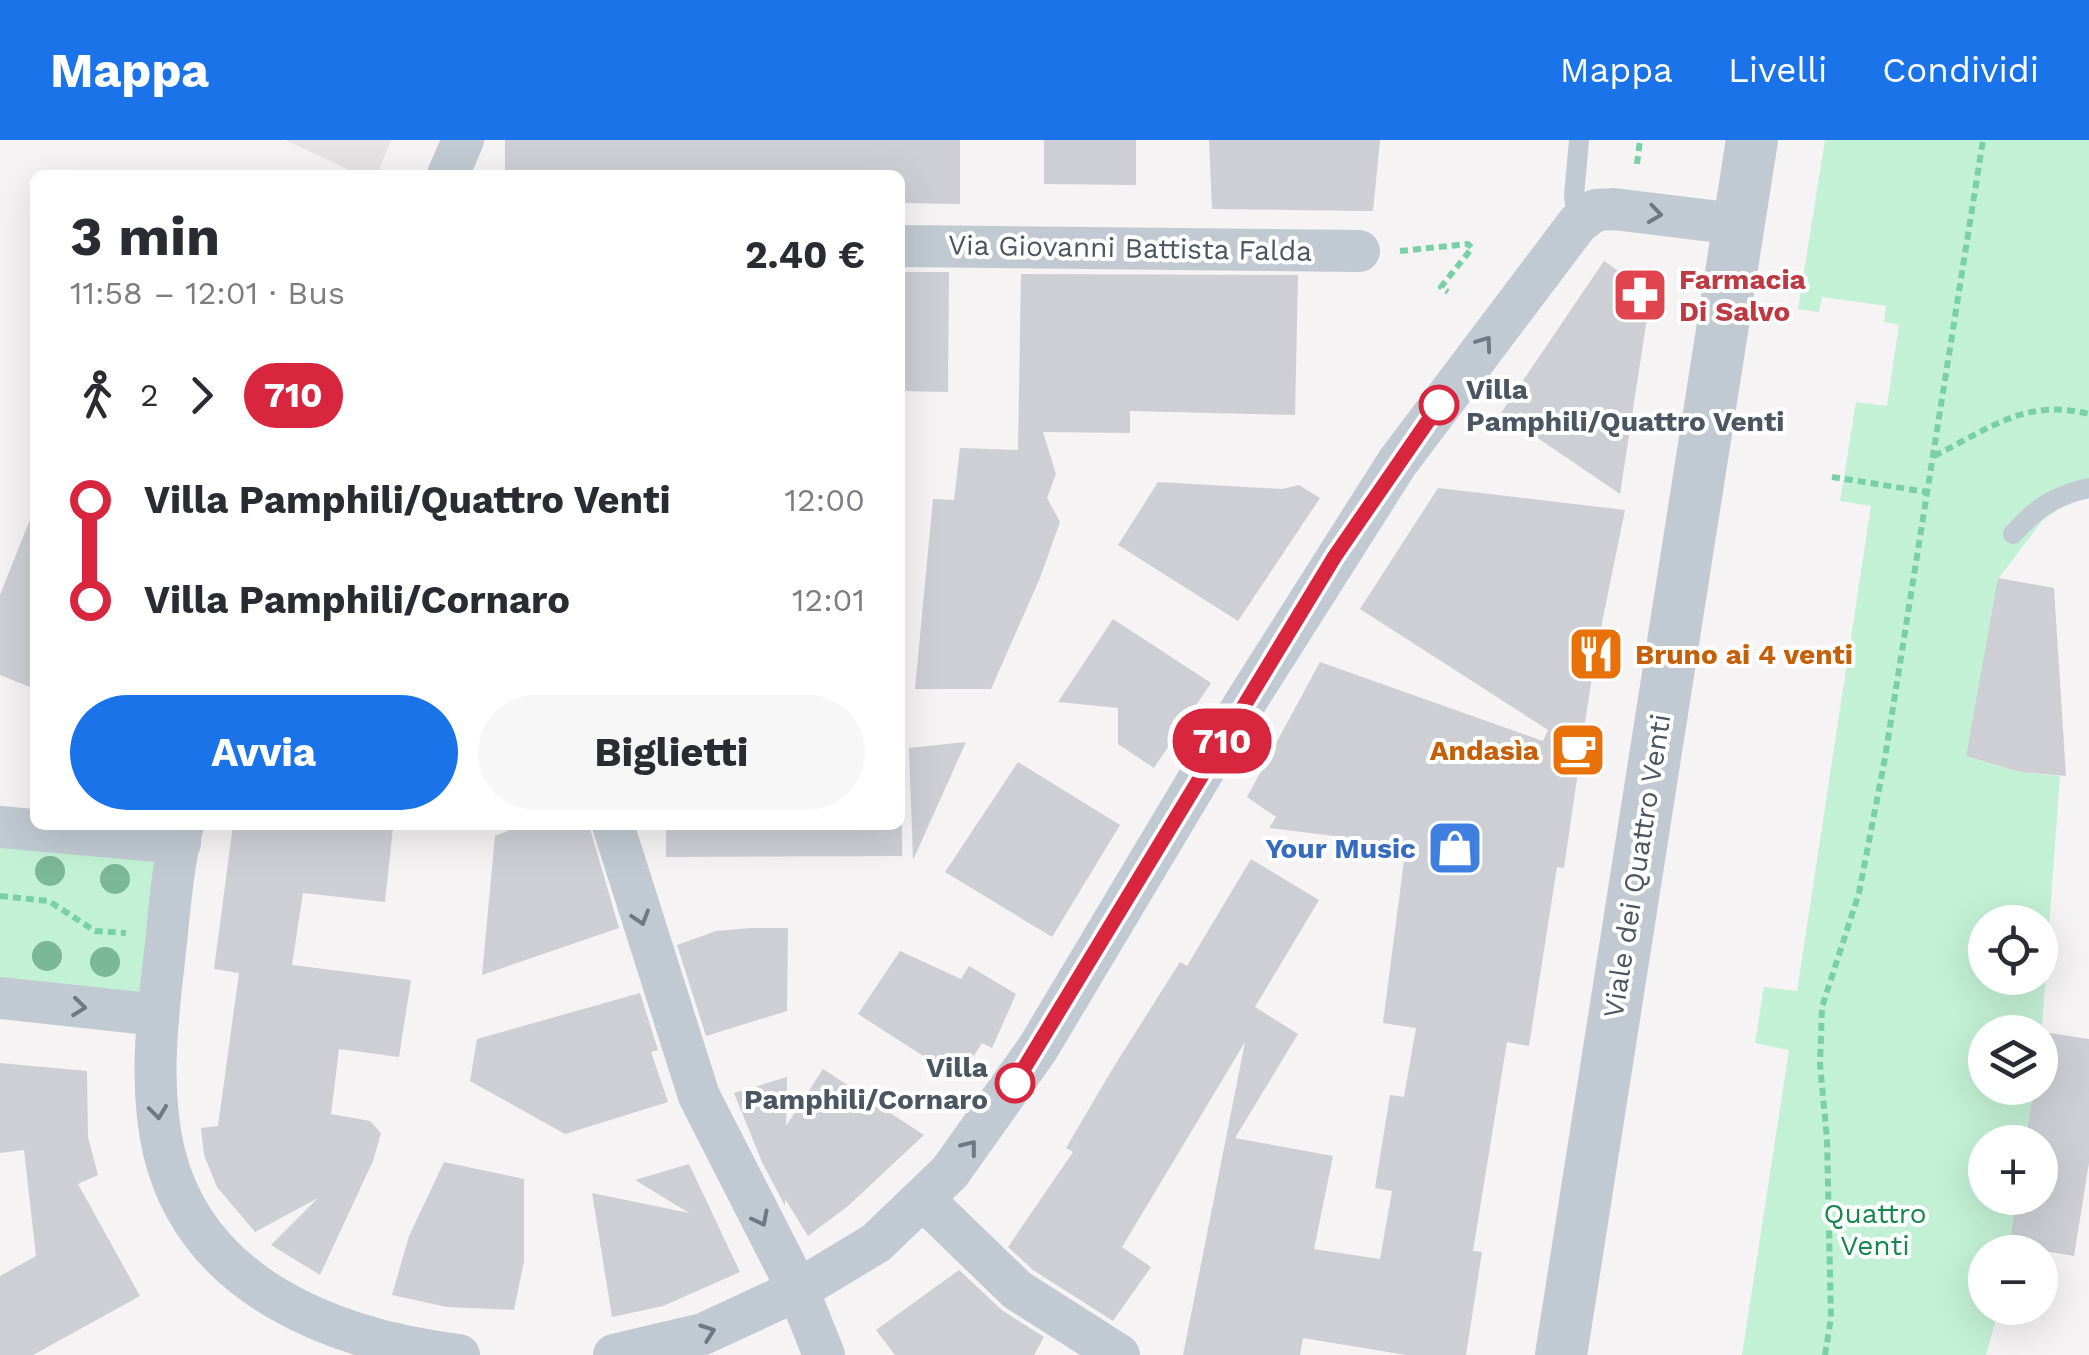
<!DOCTYPE html>
<html lang="it">
<meta charset="utf-8">
<style>
:root{--surface:#fff;--page:#f7f7f7;--text:#2b2b33;--muted:#7c7c81;--accent:#1a73e8}
body{margin:0;font-family:"Work Sans",sans-serif;background:var(--page);color:var(--text);height:100vh;display:flex;flex-direction:column;font-size:38px;white-space:nowrap}
*{box-sizing:border-box;margin:0}
p{font-size:32px;color:var(--muted)}
.icon{flex:none;width:55px;height:55px;fill:none;stroke:currentColor;stroke-width:2;stroke-linecap:round;stroke-linejoin:round}
.map{position:relative;flex:1;overflow:hidden}
.side{position:absolute;left:30px;top:30px;width:875px;height:660px;display:flex;flex-direction:column;background:var(--surface);border-radius:15px;box-shadow:0 10px 40px #0002}
.side>*{flex:none}
.badge{padding:0 20px;border-radius:32px;font-size:35px;line-height:65px}
.buttons{position:absolute;left:1968px;top:765px;display:grid;gap:20px}
.buttons a{display:grid;place-items:center;width:90px;height:90px;border-radius:50%;background:var(--surface);box-shadow:0 10px 40px #0002;font-size:50px}
.map>.badge{position:absolute;translate:-50% -50%;box-shadow:0 0 0 5px #fff}
.legs{display:flex;align-items:center;gap:15px;height:110px;padding:0 40px;font-size:32px}
.legs p{margin-inline-start:auto}
.overview{display:flex;align-items:center;justify-content:space-between;height:170px;padding:0 40px}
h1{font-size:55px;font-weight:700;line-height:75px}
.primary-button{display:flex;gap:20px;margin-top:auto;padding:20px 40px}
.primary-button a{flex:1;height:115px;border-radius:60px;background:var(--accent);color:#fff;font-size:40px;font-weight:700;line-height:115px;text-align:center}
.primary-button a+a{background:var(--page);color:var(--text)}
ul{padding:0 40px;list-style:none}
li{display:flex;align-items:center;gap:35px;height:100px;font-size:38px}
li i{display:grid;place-items:center;width:15px;height:100%;margin:0 12px;background:currentColor}
li i::after{content:'';width:25px;height:25px;margin:-12px;border:8px solid;border-radius:50%;background:var(--surface)}
li p{margin-inline-start:auto}
li:first-child i{background:linear-gradient(#0000 50%,currentColor 0)}
li:last-child i{background:linear-gradient(currentColor 50%,#0000 0)}
header{display:flex;align-items:center;gap:60px;box-sizing:border-box;height:140px;padding:0 50px;background:var(--accent);color:#fff}
header strong{font-size:48px}
nav{display:flex;gap:55px;margin-inline-start:auto;font-size:35px}
.map>svg:first-child{display:block}
.education{fill:#e6e4e5}
.green{fill:#c3f1d5;fill-rule:evenodd}
.building{fill:#cdcfd5}
.lines{fill:none;stroke-linecap:round;stroke-linejoin:round}
.path{stroke:#7ad0a6;stroke-width:6;stroke-dasharray:8 5;stroke-linecap:butt}
.service{stroke:#c1cad2;stroke-width:20}
.minor{stroke:#c1cad2;stroke-width:42}
.tertiary{stroke:#c1cad2;stroke-width:52}
.tree{fill:#7bb799}
.oneway{stroke:#6e7983}
.line-1-casing{stroke:#fff;stroke-width:22}
.line-1{stroke:#d7263d;stroke-width:15}
.stop-1-dot{fill:#fff;stroke:#d7263d;stroke-width:5}
.labels{text-anchor:middle;dominant-baseline:central;stroke-width:8;stroke-linejoin:round;paint-order:stroke}
.street-label{font-size:28px;fill:#4a5661;stroke:#fff}
.health-label{font-size:28px;font-weight:bold;fill:#be3a42;stroke:#fff;text-anchor:start}
.stop-label{font-size:28px;font-weight:bold;fill:#4a5661;stroke:#fff;text-anchor:start}
.food-label{font-size:28px;font-weight:bold;fill:#c56008;stroke:#fff;text-anchor:start}
.shop-label{font-size:28px;font-weight:bold;fill:#366cbe;stroke:#fff;text-anchor:end}
.park-label{font-size:28px;fill:#17864f;stroke:#fff}
</style>
<header>
<strong>Mappa</strong>
<nav><a>Mappa</a><a>Livelli</a><a>Condividi</a></nav>
</header>
<div class="map">
<svg width="2089" height="1215" viewBox="0 0 2089 1215">
<rect width="100%" height="100%" fill="#f5f3f3"/>
<polygon class="education" points="285,0 391,0 377,35 360,35"/>
<g class="green">
<path d="M1825,0H2089V347L2042,381L1999,438L1966,616L2020,632L2060,636L2040,913V892H1985V948H2034L2025,1002H1985V1058H2017L2008,1112H1985V1168H1999L1986,1215H1742L1789,910L1755,903L1764,847L1797,851L1871,366L1840,361L1856,262L1887,266L1899,185L1884,182L1886,166L1822,157L1819,172L1798,169ZM1985,782H2040V838H1985Z"/>
<polygon points="0,687 180,703 158,875 0,858"/>
</g>
<g class="building">
<polygon points="505,0 960,0 960,64 900,63 900,35 505,35"/>
<polygon points="1044,0 1136,0 1136,45 1044,44"/>
<polygon points="1209,0 1380,0 1373,71 1212,69"/>
<polygon points="1604,121 1624,135 1653,139 1620,354 1501,273"/>
<polygon points="900,132 949,132 948,252 900,251"/>
<polygon points="1021,134 1298,135 1295,275 1130,271 1130,293 1043,292 1056,334 1047,358 1060,382 1040,438 991,549 915,549 933,359 954,360 960,308 1018,310"/>
<polygon points="1158,342 1282,349 1299,345 1320,358 1238,481 1118,405"/>
<polygon points="1438,348 1625,370 1594,522 1564,728 1557,727 1529,906 1507,902 1473,1111 1482,1112 1466,1215 1406,1215 1303,1198 1300,1215 1183,1215 1245,902 1122,1107 1151,1127 1113,1181 1033,1130 1008,1107 1073,1012 1066,1008 1113,928 1180,822 1187,826 1251,719 1319,760 1255,867 1298,894 1235,998 1333,1016 1314,1109 1380,1119 1392,1051 1375,1048 1390,955 1404,957 1416,888 1383,883 1406,705 1269,688 1276,677 1247,657 1320,522 1543,601 1548,590 1360,469"/>
<polygon points="33,372 35,372 35,549 0,535 0,455"/>
<polygon points="1998,438 2054,448 2066,636 2020,632 1966,616"/>
<polygon points="1113,479 1211,543 1154,628 1118,604 1118,568 1058,562"/>
<polygon points="966,602 913,720 909,608"/>
<polygon points="1018,622 1120,685 1052,797 945,732"/>
<polygon points="233,685 393,687 385,762 303,753 292,825 411,840 399,917 339,909 331,974 370,981 381,993 373,1021 320,1135 271,1105 318,1058 255,1092 217,1047 204,1015 201,988 218,986 239,833 214,829"/>
<polygon points="523,685 589,685 619,788 482,835 495,696"/>
<polygon points="666,685 902,685 902,716 666,717"/>
<polygon points="750,788 788,788 787,871 706,896 677,805 716,791"/>
<polygon points="900,811 961,839 969,826 1016,854 992,908 982,903 959,939 858,874"/>
<polygon points="640,853 658,910 651,912 668,962 565,994 470,941 477,899"/>
<polygon points="2043,892 2089,899 2089,1023 2074,1116 2009,1105 2017,1058 2040,1058 2040,1002 2025,1002 2034,948 2040,948"/>
<polygon points="0,923 87,931 88,997 98,1035 78,1044 140,1156 33,1215 0,1215 0,1136 36,1116 24,1010 0,1013"/>
<polygon points="823,929 924,995 848,1066 808,1096 785,1059 785,1066 762,1022 734,953 787,937 786,986"/>
<polygon points="444,1022 524,1039 524,1121 514,1170 447,1167 392,1155 409,1096"/>
<polygon points="689,1024 740,1132 663,1166 612,1177 592,1053 689,1073 635,1040"/>
<polygon points="959,1130 1003,1171 1044,1197 1034,1215 895,1215 876,1190"/>
</g>
<g class="lines">
<g class="path">
<polyline points="1637,24 1640,0"/>
<polyline points="1400,111 1468,104 1472,108 1441,147 1448,152"/>
<path d="M1934,316C1989,289 2025,258 2089,274"/>
<polyline points="1832,337 1927,352"/>
<polyline points="0,756 49,761 95,791 126,793"/>
<polyline points="1825,1215 1831,1178 1827,999 1820,924 1822,867 1859,753 1885,618 1983,0"/>
</g>
<g class="service">
<polyline points="1578,83 1574,56 1579,0"/>
<path d="M2013,394C2035,369 2055,355 2089,348"/>
</g>
<g class="minor">
<polyline points="448,35 463,0"/>
<polyline points="900,106 1359,111"/>
<path d="M183,685C171,731 169,782 163,829C156,889 150,952 164,1012C197,1148 335,1200 459,1215"/>
<polyline points="613,685 699,956 798,1150 824,1215"/>
<polyline points="0,687 180,703"/>
<polyline points="0,858 158,875"/>
<polyline points="924,1060 1017,1150 1119,1215"/>
<polyline points="614,1215 703,1194 798,1150 876,1103 950,1032 1038,908 1226,593 1397,323 1578,83 1596,70 1614,69 1736,84"/>
</g>
<polyline class="tertiary" points="1561,1215 1752,0"/>
</g>
<g class="tree">
<circle cx="50" cy="731" r="15"/>
<circle cx="115" cy="739" r="15"/>
<circle cx="47" cy="816" r="15"/>
<circle cx="105" cy="822" r="15"/>
</g>
<defs><path id="oneway-chevron" d="M-2-3.5L2.5 0L-2 3.5" fill="none" stroke-width="1.6" stroke-linecap="round" stroke-linejoin="round" transform="scale(2.5)"/></defs>
<g class="oneway">
<use href="#oneway-chevron" transform="translate(1655 74) rotate(8)"/>
<use href="#oneway-chevron" transform="translate(1485 203) rotate(-54)"/>
<use href="#oneway-chevron" transform="translate(641 778) rotate(73)"/>
<use href="#oneway-chevron" transform="translate(79 867) rotate(6)"/>
<use href="#oneway-chevron" transform="translate(158 972) rotate(83)"/>
<use href="#oneway-chevron" transform="translate(970 1007) rotate(-52)"/>
<use href="#oneway-chevron" transform="translate(761 1079) rotate(63)"/>
<use href="#oneway-chevron" transform="translate(708 1192) rotate(-20)"/>
</g>
<g class="lines">
<g class="line-1-casing">
<polyline id="line-1" points="1015,943 1335,416 1439,265"/>
</g>
<use href="#line-1" class="line-1"/>
</g>
<defs>
<g id="pharmacy-square" transform="scale(2.875)"><rect x="-9" y="-9" width="18" height="18" rx="4" fill="#e0444e" stroke="#fff"/><path d="M-2-6h4v4h4v4h-4v4h-4v-4h-4v-4h4Z" fill="#fff"/></g>
<g id="restaurant-square" transform="scale(2.875)"><rect x="-9" y="-9" width="18" height="18" rx="4" fill="#e8710a" stroke="#fff"/><path d="M-5-6h1v4h1v-4h1v4h1v-4h1v5L-1.5 .5V6h-2V.5L-5-1ZM5-6V6H3V1.5H1.5Q1.5-4 5-6Z" fill="#fff"/></g>
<g id="cafe-square" transform="scale(2.875)"><rect x="-9" y="-9" width="18" height="18" rx="4" fill="#e8710a" stroke="#fff"/><path d="M-5.5-4.5H6V0H3Q3 3.5 0 3.5H-2.5Q-5.5 3.5-5.5 0ZM3-3.2v2h1.7v-2ZM-6 4.5H4V6H-6Z" fill="#fff"/></g>
<g id="shop-square" transform="scale(2.875)"><rect x="-9" y="-9" width="18" height="18" rx="4" fill="#3f7fe0" stroke="#fff"/><path d="M-5-2.5h2.3a2.7 3.5 0 0 1 5.4 0H5L5.5 6h-11ZM-1.5-2.5h3a1.5 2.3 0 0 0-3 0Z" fill="#fff"/></g>
</defs>
<g fill-rule="evenodd">
<use href="#pharmacy-square" x="1640" y="155"/>
<use href="#restaurant-square" x="1596" y="514"/>
<use href="#cafe-square" x="1578" y="610"/>
<use href="#shop-square" x="1455" y="708"/>
</g>
<g class="stop-1-dot">
<circle cx="1439" cy="265" r="18"/>
<circle cx="1015" cy="943" r="18"/>
</g>
<g class="labels">
<g class="street-label">
<text transform="translate(1130 108) rotate(1)">Via Giovanni Battista Falda</text>
<text transform="translate(1637 726) rotate(-81)">Viale dei Quattro Venti</text>
</g>
<g class="health-label">
<text x="1679" y="139">Farmacia<tspan x="1679" dy="32">Di Salvo</tspan></text>
</g>
<g class="stop-label">
<text x="1466" y="249">Villa<tspan x="1466" dy="32">Pamphili/Quattro Venti</tspan></text>
<text x="988" y="927" text-anchor="end">Villa<tspan x="988" dy="32">Pamphili/Cornaro</tspan></text>
</g>
<g class="food-label">
<text x="1635" y="514">Bruno ai 4 venti</text>
<text x="1539" y="610" text-anchor="end">Andasìa</text>
</g>
<g class="shop-label">
<text x="1416" y="708">Your Music</text>
</g>
<g class="park-label">
<text x="1875" y="1073">Quattro<tspan x="1875" dy="32">Venti</tspan></text>
</g>
</g>
</svg>
<div class="buttons">
<a><svg class="icon" aria-label="locate" viewBox="0 0 24 24"><circle cx="12" cy="12" r="6"/><path d="M12 2v4M12 18v4M2 12h4M18 12h4"/></svg></a>
<a><svg class="icon" aria-label="layers" viewBox="0 0 24 24"><path d="M12 4l9 5-9 5-9-5zM3 14l9 5 9-5"/></svg></a>
<a>+</a>
<a>−</a>
</div>
<b class="badge" style="left:1222px;top:601px;background:#d7263d;color:#fff">710</b>
<section class="side">
<div class="overview"><div><h1>3 min</h1><p>11:58 – 12:01 · Bus</p></div><b>2.40 €</b></div>
<div class="legs"><svg class="icon" aria-label="walk" viewBox="0 0 24 24"><circle cx="13" cy="4" r="2"/><path d="M13 8l-2 6 4 7M11 14l-3 7M7 12l3-4h3l4 4"/></svg>2<svg class="icon" aria-label="forward" viewBox="0 0 24 24"><path d="M9 5l7 7-7 7"/></svg><b class="badge" style="background:#d7263d;color:#fff">710</b></div>
<ul>
<li><i style="color:#d7263d"></i><b>Villa Pamphili/Quattro Venti</b><p>12:00</p></li>
<li><i style="color:#d7263d"></i><b>Villa Pamphili/Cornaro</b><p>12:01</p></li>
</ul>
<div class="primary-button"><a>Avvia</a><a>Biglietti</a></div>
</section>
</div>
